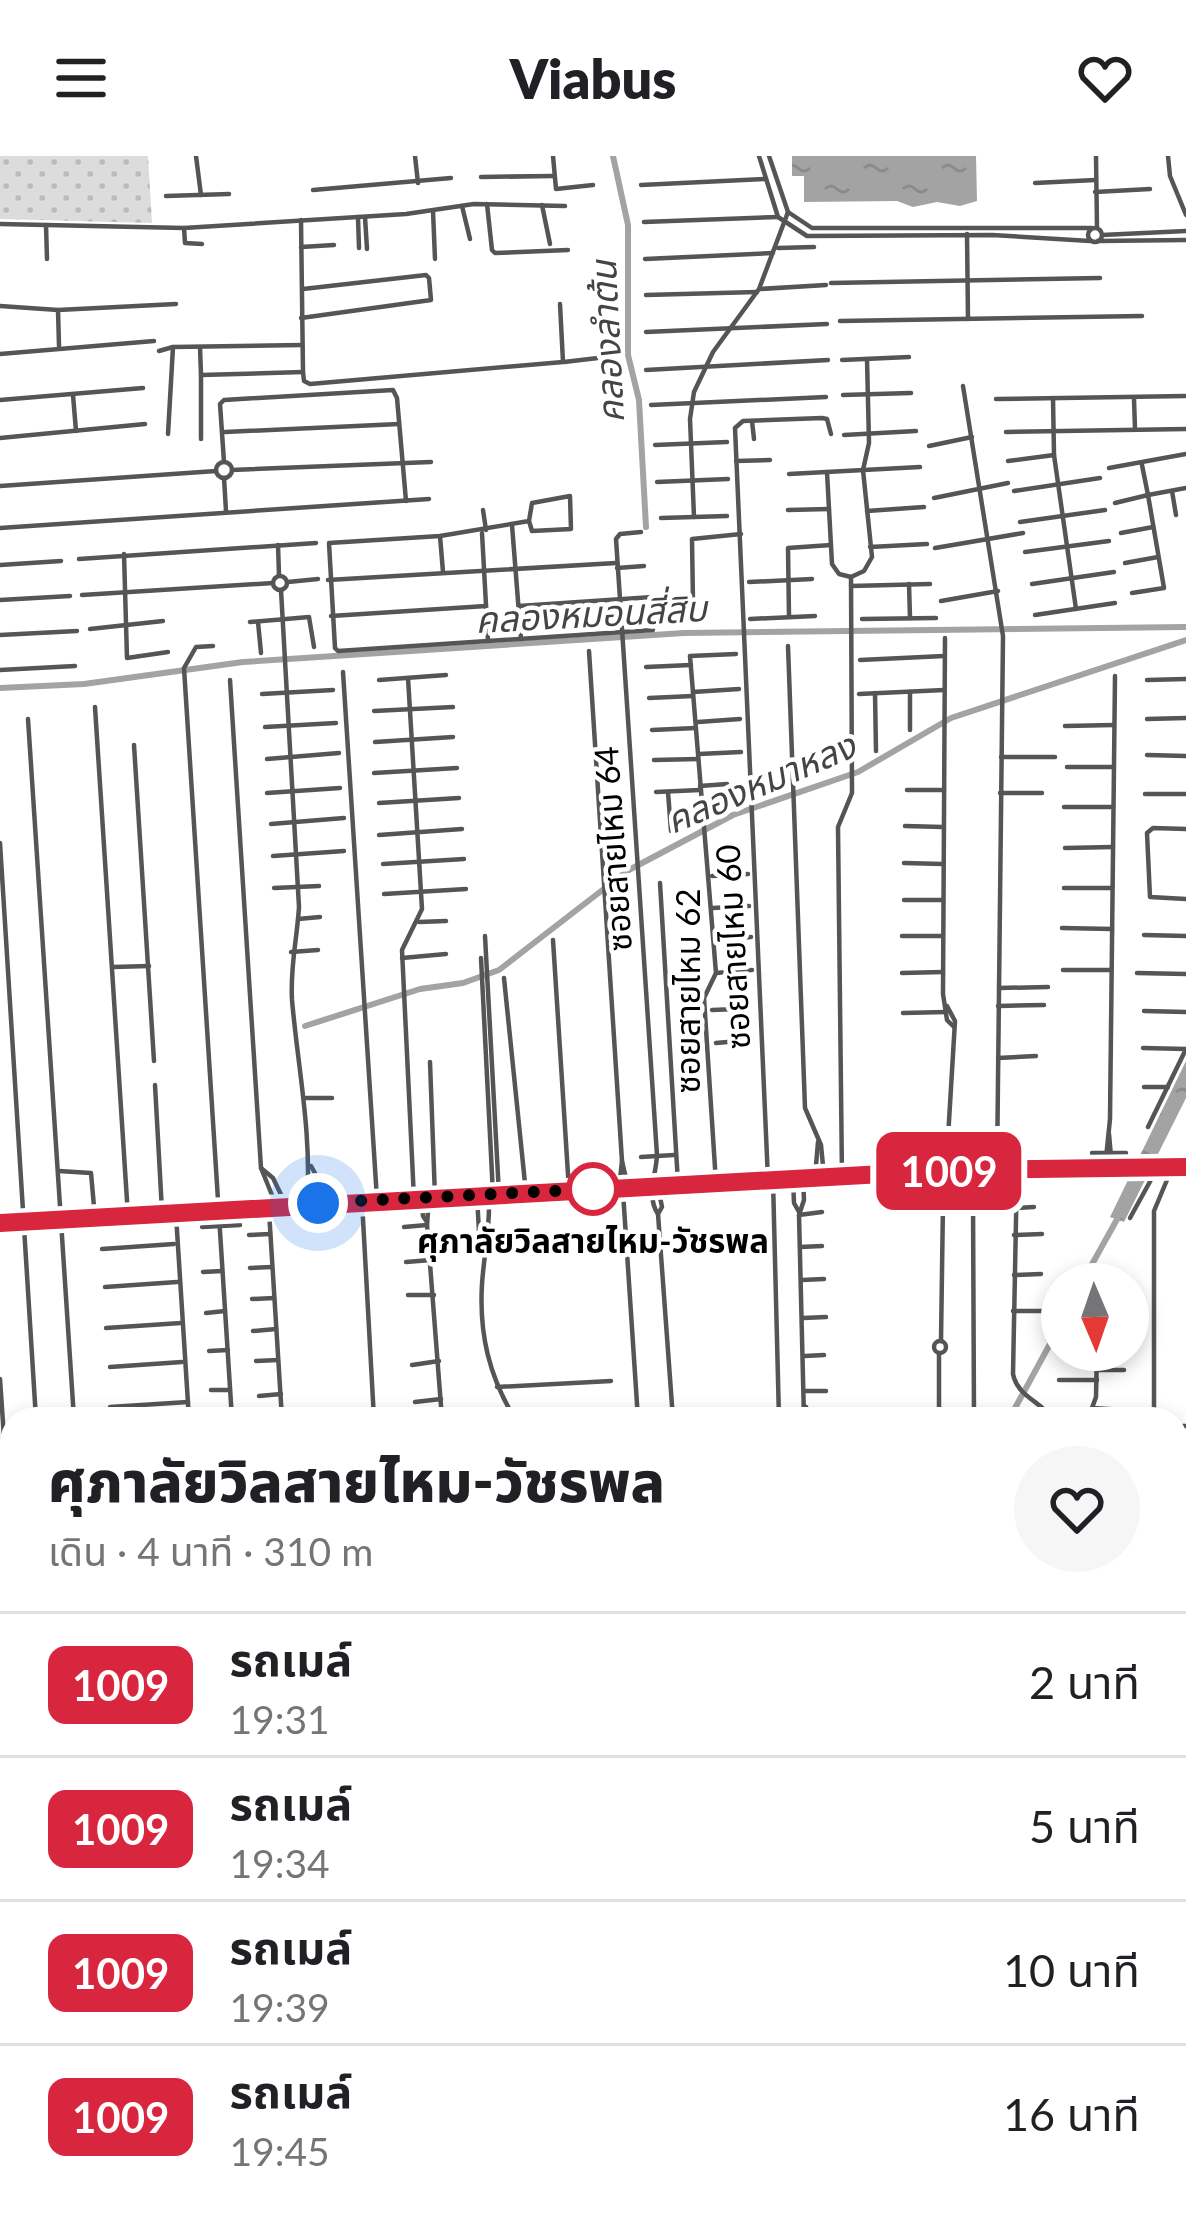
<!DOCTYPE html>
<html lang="th">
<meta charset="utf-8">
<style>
:root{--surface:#fff;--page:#f6f6f6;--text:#202124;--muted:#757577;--line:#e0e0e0}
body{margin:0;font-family:Lato,"Noto Sans Thai",sans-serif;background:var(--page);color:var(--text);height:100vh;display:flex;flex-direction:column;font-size:45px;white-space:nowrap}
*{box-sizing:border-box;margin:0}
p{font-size:39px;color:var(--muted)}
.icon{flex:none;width:66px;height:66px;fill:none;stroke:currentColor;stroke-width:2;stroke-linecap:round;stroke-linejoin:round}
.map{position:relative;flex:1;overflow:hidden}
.panel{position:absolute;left:0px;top:1251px;width:1188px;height:807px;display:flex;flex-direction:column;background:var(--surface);border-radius:36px 36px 0 0;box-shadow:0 6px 18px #0003}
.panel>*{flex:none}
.badge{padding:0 24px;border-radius:18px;font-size:42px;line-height:78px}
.needle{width:78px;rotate:178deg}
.controls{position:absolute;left:1041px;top:1107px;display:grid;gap:24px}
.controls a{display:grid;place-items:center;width:108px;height:108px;border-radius:50%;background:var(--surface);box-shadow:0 6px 18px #0003;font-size:60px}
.you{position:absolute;width:60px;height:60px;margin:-30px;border:9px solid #fff;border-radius:50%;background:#1a73e8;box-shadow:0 0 0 18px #1a73e833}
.map>.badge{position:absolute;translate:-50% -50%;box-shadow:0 0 0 6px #fff}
.round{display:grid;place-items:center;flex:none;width:126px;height:126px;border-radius:63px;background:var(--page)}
.head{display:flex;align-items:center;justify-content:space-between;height:204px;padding:0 48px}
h1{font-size:57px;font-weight:800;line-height:90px}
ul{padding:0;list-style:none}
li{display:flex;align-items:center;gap:36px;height:144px;padding:0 48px;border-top:3px solid var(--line)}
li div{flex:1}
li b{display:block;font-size:45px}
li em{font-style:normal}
li .badge{min-width:132px;font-weight:700;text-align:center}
header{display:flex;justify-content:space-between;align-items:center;height:156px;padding:0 48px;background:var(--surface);font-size:54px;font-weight:800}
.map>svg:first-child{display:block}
.grass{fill:url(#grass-dots)}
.water{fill:url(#water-ripples)}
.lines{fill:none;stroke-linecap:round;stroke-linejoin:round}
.canal{stroke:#a3a3a3;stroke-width:6}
.street{stroke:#555;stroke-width:4.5}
.secondary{stroke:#222;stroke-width:8}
.line-casing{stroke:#fff;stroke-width:27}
.line{stroke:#d7263d;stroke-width:18}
.walk{stroke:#000;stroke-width:12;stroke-dasharray:0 21.6}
.stop-dot{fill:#fff;stroke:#d7263d;stroke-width:6}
.labels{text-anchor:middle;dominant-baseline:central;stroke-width:9;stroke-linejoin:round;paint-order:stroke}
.street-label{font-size:33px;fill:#000;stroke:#fff}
.stop-label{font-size:33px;font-weight:bold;fill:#000;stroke:#fff}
.water-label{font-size:36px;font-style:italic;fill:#444;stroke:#fff}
</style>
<header><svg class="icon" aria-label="menu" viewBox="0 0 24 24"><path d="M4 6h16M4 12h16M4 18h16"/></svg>Viabus<svg class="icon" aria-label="heart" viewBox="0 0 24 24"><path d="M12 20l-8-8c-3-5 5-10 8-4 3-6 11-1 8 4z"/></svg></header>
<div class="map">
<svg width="1186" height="2057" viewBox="0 0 1186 2057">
<defs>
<pattern id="grass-dots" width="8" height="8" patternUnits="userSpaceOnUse" patternTransform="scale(3)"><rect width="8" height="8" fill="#dcdcdc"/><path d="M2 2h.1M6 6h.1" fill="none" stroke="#bbb" stroke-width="1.8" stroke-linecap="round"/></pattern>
<pattern id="water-ripples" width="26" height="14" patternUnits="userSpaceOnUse" patternTransform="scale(3)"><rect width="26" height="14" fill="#a3a3a3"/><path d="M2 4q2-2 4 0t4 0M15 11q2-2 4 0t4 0" fill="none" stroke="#8b8b8b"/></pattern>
</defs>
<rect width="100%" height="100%" fill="#fff"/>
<polygon class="grass" points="0,0 148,0 152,67 0,63"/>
<g class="water">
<polygon points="792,0 976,0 977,45 960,50 937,46 913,51 897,45 804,46 804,20 792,20"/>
<polygon points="1186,905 1186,942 1124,1066 1110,1061"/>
</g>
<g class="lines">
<g class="canal">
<polyline points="613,0 628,69 628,199 639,244 646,371"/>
<polyline points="0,532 84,528 243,506 684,477 1186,471"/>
<polyline points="305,870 420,833 463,827 499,814 627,715 733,659 858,616 951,562 1186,484"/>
<polyline points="1081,1128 1120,1058"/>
<polyline points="839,1263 876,1259 891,1263"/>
<polyline points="1009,1263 1062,1166"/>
</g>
<g class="street">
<polyline points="196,0 201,39"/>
<polyline points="415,0 418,27"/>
<polyline points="553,0 556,33 593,29"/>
<polyline points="759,0 778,61 807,80 992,79 1090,85"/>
<polyline points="769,0 788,56 812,72 1092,72"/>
<polyline points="1096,0 1097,72"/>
<polyline points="1168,0 1170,20 1186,59"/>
<polyline points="481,21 553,20"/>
<polyline points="1035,27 1095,24"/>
<polyline points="641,29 765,23"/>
<polyline points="313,34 451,22"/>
<polyline points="1095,36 1150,33"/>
<polyline points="166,40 229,38"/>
<polyline points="487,48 492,94 495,97 568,94"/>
<polyline points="542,49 550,88"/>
<polyline points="462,50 470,83"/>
<polyline points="433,55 435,103"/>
<polyline points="358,61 359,92"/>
<polyline points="365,61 367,93"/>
<polyline points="301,64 303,216 304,225 310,228 563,206 560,148"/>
<polyline points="644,66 778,61"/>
<polyline points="0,68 184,72 406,58 474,48 565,50"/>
<polyline points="46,69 47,103"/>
<circle cx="1095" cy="79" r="7"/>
<polyline points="184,72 185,87 202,88"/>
<polyline points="967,78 968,163"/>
<polyline points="1102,79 1186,75"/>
<polyline points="1098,85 1186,84"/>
<polyline points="301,91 334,89"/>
<polyline points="778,92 814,91"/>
<polyline points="645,103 773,97"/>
<polyline points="831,127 1100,122"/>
<polyline points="760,133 826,129"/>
<polyline points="646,139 757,136"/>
<polyline points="0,150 58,154 176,148"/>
<polyline points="58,154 59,190"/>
<polyline points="301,162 431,144 429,122 426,119 303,133"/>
<polyline points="840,165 1142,160"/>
<polyline points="646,176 827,168"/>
<polyline points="200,191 201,219"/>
<polyline points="159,195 173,191 302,189"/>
<polyline points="0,198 154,185"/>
<polyline points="842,204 909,201"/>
<polyline points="564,206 598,202 604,193 607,172"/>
<polyline points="646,214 828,204"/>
<polyline points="963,230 1003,480 997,1013"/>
<polyline points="73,239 76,275"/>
<polyline points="843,239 911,237"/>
<polyline points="1053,242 1054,299 1076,453"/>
<polyline points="996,243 1185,240"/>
<polyline points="1134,243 1135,273"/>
<polyline points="0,244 143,232"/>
<polyline points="651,249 826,241"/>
<polyline points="752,265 754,283"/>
<polyline points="225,276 399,268"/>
<polyline points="1006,276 1186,273"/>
<polyline points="168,278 173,191"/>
<polyline points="844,279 916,275"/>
<polyline points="0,282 145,268"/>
<polyline points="201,283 201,219 303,216"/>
<polyline points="655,289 727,286"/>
<polyline points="929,290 972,281"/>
<polyline points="736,305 770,304"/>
<polyline points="1008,305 1054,299"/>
<polyline points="224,306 220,248 224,244 393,234 397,242 406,345"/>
<circle cx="224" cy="314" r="8"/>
<polyline points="1142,309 1148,339 1186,332"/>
<polyline points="1109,312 1186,298"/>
<polyline points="232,314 431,306"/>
<polyline points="827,316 832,408 839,418 851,421"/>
<polyline points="789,318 920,311"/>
<polyline points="224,322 226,355"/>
<polyline points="657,326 728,323"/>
<polyline points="0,330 216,315"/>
<polyline points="1014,335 1100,322"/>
<polyline points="1172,335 1176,359"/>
<polyline points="934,342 1008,327"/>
<polyline points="1115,347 1148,339 1164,432 1132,437"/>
<polyline points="483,354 486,374"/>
<polyline points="788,354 829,353"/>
<polyline points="867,355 924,351"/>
<polyline points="694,361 690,263 694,236 713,196 759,133 788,56"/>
<polyline points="661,362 727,360"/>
<polyline points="529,365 532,375 571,373 570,340 532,347 529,365 440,380 329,387 335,492 338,495 653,474"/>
<polyline points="1020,366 1105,354"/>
<polyline points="512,369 521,483"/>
<polyline points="0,372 429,343"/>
<path d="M641,376L620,378L616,383L657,999C656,1020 646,1040 658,1058"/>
<polyline points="482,377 488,485"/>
<polyline points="1121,377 1153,371"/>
<polyline points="440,380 443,416"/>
<polyline points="278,389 279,419"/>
<polyline points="870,391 927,388"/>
<polyline points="935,392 1023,377"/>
<polyline points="1025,396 1109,385"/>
<polyline points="124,398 127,502 168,496"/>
<polyline points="79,403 316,387"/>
<polyline points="1125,407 1158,401"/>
<polyline points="0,409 61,405"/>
<polyline points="617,412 644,410"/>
<circle cx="280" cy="427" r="7"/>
<polyline points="851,421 864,415 872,401 863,314 869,287 867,203"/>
<polyline points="328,424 616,407"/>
<polyline points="288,426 318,423"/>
<polyline points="749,426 812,423"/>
<polyline points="909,428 910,462"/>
<polyline points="1032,428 1114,416"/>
<polyline points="851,430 930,428"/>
<path d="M281,434L299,751C297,784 290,810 292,844C298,913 312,977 307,1047"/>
<polyline points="82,439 273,427"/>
<polyline points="0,444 70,440"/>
<polyline points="941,445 998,435"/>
<polyline points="519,450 653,441"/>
<polyline points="1035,459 1115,447"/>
<polyline points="331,460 486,450"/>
<polyline points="789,461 788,392 831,389"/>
<polyline points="750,463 815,460"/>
<polyline points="862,463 936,462"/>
<polyline points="250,466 309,461 314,491"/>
<polyline points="258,466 261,497"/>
<polyline points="683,467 693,447 692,383 741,378"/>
<polyline points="90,473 163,465"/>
<polyline points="0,479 77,475"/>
<polyline points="945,482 943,838 947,864 954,871"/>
<polyline points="213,490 196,491 184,512 232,1263"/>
<polyline points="788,490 805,952 821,989 824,1020"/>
<polyline points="589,495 622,1005 628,1031 623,1036 638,1263"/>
<polyline points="860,504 944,500"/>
<polyline points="646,511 691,509"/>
<polyline points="0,514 75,510"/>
<polyline points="343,516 377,1043"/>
<polyline points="408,522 422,753 402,794 414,1043"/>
<polyline points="230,524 261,1012 276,1049"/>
<polyline points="379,524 446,519"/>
<polyline points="1147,524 1186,523"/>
<polyline points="693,536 739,533"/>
<polyline points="875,537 876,595"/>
<polyline points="262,538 333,534"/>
<polyline points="859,538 944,534"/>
<polyline points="649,542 693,540"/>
<polyline points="95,551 128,1060"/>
<polyline points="374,555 453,551"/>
<polyline points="28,563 74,1263"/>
<polyline points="1147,563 1186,562"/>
<polyline points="698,566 740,563"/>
<polyline points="1065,570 1114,569"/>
<polyline points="265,571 336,567"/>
<polyline points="652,574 696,572"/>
<polyline points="910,574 910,536"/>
<polyline points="375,586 453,581"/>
<polyline points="134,589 154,905"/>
<polyline points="699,598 741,596"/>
<polyline points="1147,599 1186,600"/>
<polyline points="1001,601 1055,601"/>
<polyline points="267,603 339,597"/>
<polyline points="654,604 698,603"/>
<polyline points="1067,611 1113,611"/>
<polyline points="374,617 457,612"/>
<polyline points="700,630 727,628"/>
<polyline points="907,634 944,634"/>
<polyline points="656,636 700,634"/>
<polyline points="668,636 671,675"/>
<polyline points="267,637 340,632"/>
<polyline points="1000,637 1042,637"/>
<polyline points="1145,638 1186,638"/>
<polyline points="379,647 459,642"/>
<polyline points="1064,651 1113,651"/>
<polyline points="671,667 691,666"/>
<polyline points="271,668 344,662"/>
<polyline points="905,670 943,671"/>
<polyline points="1186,673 1153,672 1147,677 1150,741 1186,743"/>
<polyline points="379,679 462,673"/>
<polyline points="0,687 36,1263"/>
<polyline points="1065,692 1113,691"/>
<polyline points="273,700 344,695"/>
<polyline points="904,707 943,708"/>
<polyline points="383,708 464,703"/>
<polyline points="712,720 748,718"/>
<polyline points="660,727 678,1027"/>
<polyline points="274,732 319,730"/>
<polyline points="1064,732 1112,732"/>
<polyline points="384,738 466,733"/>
<polyline points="904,744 943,744"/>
<polyline points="713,752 749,750"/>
<polyline points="298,763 320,761"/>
<polyline points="419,766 446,765"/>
<polyline points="1062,772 1112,773"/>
<polyline points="1144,779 1186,780"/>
<polyline points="485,780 499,1038"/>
<polyline points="902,780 943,780"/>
<polyline points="553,784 569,1034"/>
<polyline points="714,784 751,781"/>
<polyline points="291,796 318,794"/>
<polyline points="402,802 446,798"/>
<polyline points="481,802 493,1038"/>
<polyline points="113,811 149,810"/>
<polyline points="1063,814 1111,814"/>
<polyline points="716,817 752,814"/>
<polyline points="902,817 943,816"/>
<polyline points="1137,817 1186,818"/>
<polyline points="504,822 526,1037"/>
<polyline points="999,832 1048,831"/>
<polyline points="998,850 1044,849"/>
<polyline points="712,854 737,853"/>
<polyline points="1144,855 1186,856"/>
<polyline points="903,857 946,856"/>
<polyline points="716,887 739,885 734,815"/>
<polyline points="1143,892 1186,893 1148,971"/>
<polyline points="998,902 1036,900"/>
<polyline points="430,906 435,1041"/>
<polyline points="155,929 162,1055"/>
<polyline points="1144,931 1168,931"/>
<polyline points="306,942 332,942"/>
<polyline points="950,976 955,1012"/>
<polyline points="1109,978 1112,1012"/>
<polyline points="1092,997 1126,997"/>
<polyline points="641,1001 674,999"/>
<polyline points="311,1010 316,1019 318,1047"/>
<polyline points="261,1012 273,1022 286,1049"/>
<polyline points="1105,1012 1110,963 1115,520"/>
<path d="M1017,1013L1013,1218C1018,1242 1042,1245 1052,1263"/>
<polyline points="965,1014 967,1036 973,1041"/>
<polyline points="59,1015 91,1017 95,1062"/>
<polyline points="946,1015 955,865 947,850"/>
<polyline points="1009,1016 1014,1039"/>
<polyline points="656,1021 662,1051 658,1058 673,1263"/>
<polyline points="815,1021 818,986"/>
<polyline points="842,1021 838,671 852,637 851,421"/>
<polyline points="803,1022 804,1044 799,1059 804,1263"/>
<polyline points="793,1023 794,1047 799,1056"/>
<polyline points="768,1024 735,272 743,265 822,262 827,263 831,278"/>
<polyline points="773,1024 779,1263"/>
<polyline points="716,1027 704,842 716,817 690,500 736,498"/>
<polyline points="619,1032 622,1005"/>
<polyline points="477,1040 479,1076 486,1093"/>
<polyline points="429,1042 427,1069 442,1263"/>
<polyline points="421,1043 423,1060 427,1066"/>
<path d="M489,1043C490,1073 484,1098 482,1128C479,1178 489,1220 515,1263"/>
<polyline points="362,1045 374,1263"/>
<polyline points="1014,1052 1034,1051"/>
<polyline points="269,1055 282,1263"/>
<polyline points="176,1059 189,1263"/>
<polyline points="799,1059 822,1056"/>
<polyline points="1130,1062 1158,1011"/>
<polyline points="202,1071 240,1069"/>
<polyline points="404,1071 427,1069"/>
<polyline points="249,1079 270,1078"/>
<polyline points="1014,1079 1042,1078"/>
<polyline points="800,1091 822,1090"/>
<polyline points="102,1093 174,1088"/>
<polyline points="406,1106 431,1104"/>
<polyline points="250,1112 272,1111"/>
<polyline points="203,1116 222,1115"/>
<polyline points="1014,1119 1041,1118"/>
<polyline points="802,1124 824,1123"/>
<polyline points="105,1131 177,1126"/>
<polyline points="408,1139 434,1139"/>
<polyline points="252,1143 274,1142"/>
<polyline points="1013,1155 1042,1155"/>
<polyline points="206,1157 225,1155"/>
<polyline points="803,1162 826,1161"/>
<polyline points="106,1172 181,1167"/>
<polyline points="253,1175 276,1173"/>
<circle cx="940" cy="1191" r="6"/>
<polyline points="941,1185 943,1047 951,1014"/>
<polyline points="209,1195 228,1194"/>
<polyline points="805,1200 824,1199"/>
<polyline points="256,1205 278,1204"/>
<polyline points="412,1209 439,1205"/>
<polyline points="110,1211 182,1206"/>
<polyline points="1097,1214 1124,1214"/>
<polyline points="0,1223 12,1399"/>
<polyline points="1059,1224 1097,1224"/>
<polyline points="497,1231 611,1225"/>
<polyline points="211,1234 230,1234"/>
<polyline points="806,1235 826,1235"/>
<polyline points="259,1240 281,1238"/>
<polyline points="415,1246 441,1243"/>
<polyline points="110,1251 188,1246"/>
<polyline points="806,1251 812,1263"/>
<polyline points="1092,1252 1124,1254"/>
<polyline points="1154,1255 1154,1055 1172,1012"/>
<polyline points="608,1263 612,1263"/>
<polyline points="939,1263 939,1198"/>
<polyline points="974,1263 973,1041 979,1035 977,1014"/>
<polyline points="1088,1263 1096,1241 1097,1194"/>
<polyline points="1176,1270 1186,1270"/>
<polyline points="1176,1305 1186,1305"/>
<polyline points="1176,1340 1186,1340"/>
<polyline points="1176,1375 1186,1375"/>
<polyline points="1176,1411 1186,1411"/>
<polyline points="1176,1445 1186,1445"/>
<polyline points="1176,1482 1186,1482"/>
<polyline points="1176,1519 1186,1519"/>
<polyline points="1176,1553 1186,1553"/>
<polyline points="1176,1588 1186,1588"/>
<polyline points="1176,1627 1186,1627"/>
<polyline points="1176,1660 1186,1660"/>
<polyline points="1176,1850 1186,1849"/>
<polyline points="1176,1859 1186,1859"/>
<polyline points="0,1964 12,1963"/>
<polyline points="119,2046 119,2057"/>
<polyline points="848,2046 849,2057"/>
<polyline points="894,2046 895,2057"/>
<polyline points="72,2057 72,2046"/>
<polyline points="139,2057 139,2046"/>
<polyline points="610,2057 610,2046"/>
</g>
<polyline class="secondary" points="0,1067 955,1014 1186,1011"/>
</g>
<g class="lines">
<g class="line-casing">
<polyline id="line" points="0,1067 955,1014 1186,1011"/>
</g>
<use href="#line" class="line"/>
<polyline class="walk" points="318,1047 593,1033"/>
</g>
<circle class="stop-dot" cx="593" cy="1033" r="24"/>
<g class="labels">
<g class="street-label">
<text transform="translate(612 693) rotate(-94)">ซอยสายไหม 64</text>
<text transform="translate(732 791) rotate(-93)">ซอยสายไหม 60</text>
<text transform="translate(687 835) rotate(-90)">ซอยสายไหม 62</text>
</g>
<g class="stop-label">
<text x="593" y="1084">ศุภาลัยวิลสายไหม-วัชรพล</text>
</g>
<g class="water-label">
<text transform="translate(606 186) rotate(-93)">คลองลำต้น</text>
<text transform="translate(591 457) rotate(-3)">คลองหมอนสี่สิบ</text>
<text transform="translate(760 626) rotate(-23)">คลองหมาหลง</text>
</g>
</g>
</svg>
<div class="controls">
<a><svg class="needle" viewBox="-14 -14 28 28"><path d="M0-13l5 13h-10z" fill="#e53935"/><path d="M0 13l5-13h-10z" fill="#757577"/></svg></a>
</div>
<div class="you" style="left:318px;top:1047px"></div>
<b class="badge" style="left:949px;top:1015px;background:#d7263d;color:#fff">1009</b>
<section class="panel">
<div class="head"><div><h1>ศุภาลัยวิลสายไหม-วัชรพล</h1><p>เดิน · 4 นาที · 310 m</p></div><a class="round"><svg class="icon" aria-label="heart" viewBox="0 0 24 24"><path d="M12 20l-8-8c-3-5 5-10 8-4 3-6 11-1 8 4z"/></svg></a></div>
<ul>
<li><span class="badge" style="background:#d7263d;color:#fff">1009</span><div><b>รถเมล์</b><p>19:31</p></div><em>2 นาที</em></li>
<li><span class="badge" style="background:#d7263d;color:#fff">1009</span><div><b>รถเมล์</b><p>19:34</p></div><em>5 นาที</em></li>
<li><span class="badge" style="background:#d7263d;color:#fff">1009</span><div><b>รถเมล์</b><p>19:39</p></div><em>10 นาที</em></li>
<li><span class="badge" style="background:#d7263d;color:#fff">1009</span><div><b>รถเมล์</b><p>19:45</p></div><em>16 นาที</em></li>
</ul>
</section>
</div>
